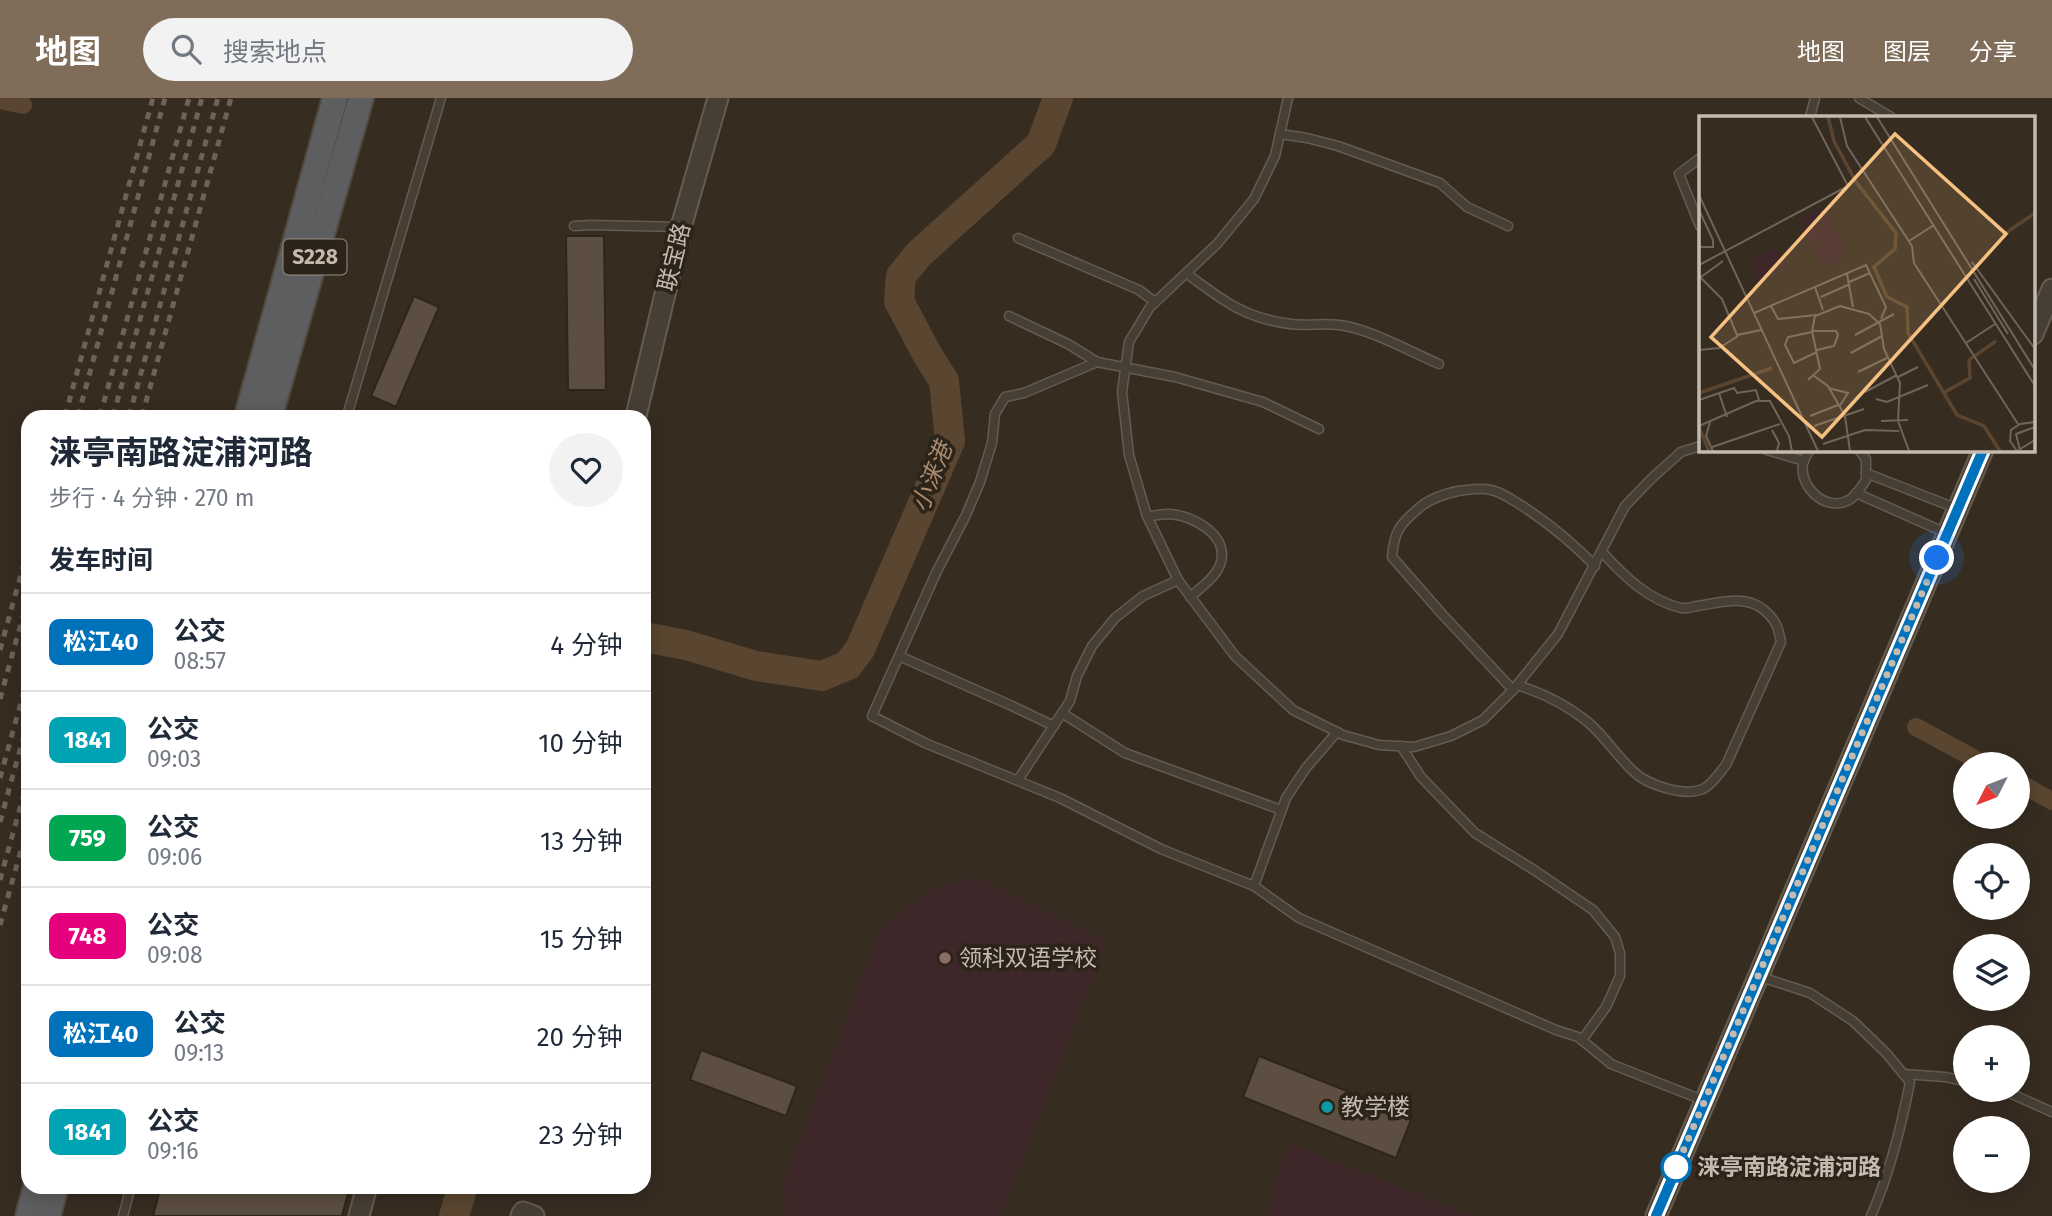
<!DOCTYPE html>
<html lang="zh">
<meta charset="utf-8">
<style>
:root{--surface:#fff;--page:#f2f2f3;--text:#1f2937;--muted:#747a83;--line:#e0e1e3;--accent:#806d59}
body{margin:0;font-family:"Fira Sans","Noto Sans SC",sans-serif;background:var(--page);color:var(--text);height:100vh;display:flex;flex-direction:column;font-size:26px;white-space:nowrap}
*{box-sizing:border-box;margin:0}
p{font-size:23px;color:var(--muted)}
.icon{flex:none;width:38px;height:38px;fill:none;stroke:currentColor;stroke-width:2;stroke-linecap:round;stroke-linejoin:round}
.map{position:relative;flex:1;overflow:hidden}
.sheet{position:absolute;left:21px;top:312px;width:630px;height:784px;display:flex;flex-direction:column;background:var(--surface);border-radius:21px;box-shadow:0 4px 18px #0003}
.sheet>*{flex:none}
.badge{padding:0 14px;border-radius:10px;font-size:24px;line-height:46px}
.needle{width:46px;rotate:228deg}
.buttons{position:absolute;left:1953px;top:654px;display:grid;gap:14px}
.buttons a{display:grid;place-items:center;width:77px;height:77px;border-radius:50%;background:var(--surface);box-shadow:0 4px 18px #0003;font-size:35px}
.you{position:absolute;width:35px;height:35px;margin:-18px;border:5px solid #fff;border-radius:50%;background:#1a73e8;box-shadow:0 0 0 10px #1a73e833}
.map>.badge{position:absolute;translate:-50% -50%;box-shadow:0 0 0 4px #fff}
h2{padding:0 28px;font-size:26px;line-height:63px}
.round{display:grid;place-items:center;flex:none;width:74px;height:74px;border-radius:37px;background:var(--page)}
.overview{display:flex;align-items:center;justify-content:space-between;height:119px;padding:0 28px}
h1{font-size:33px;font-weight:700;line-height:52px}
ul{padding:0;list-style:none}
li{display:flex;align-items:center;gap:21px;height:98px;padding:0 28px;border-top:2px solid var(--line)}
li div{flex:1}
li b{display:block;font-size:26px}
li em{font-style:normal}
li .badge{min-width:77px;font-weight:700;text-align:center}
header{display:flex;align-items:center;gap:42px;box-sizing:border-box;height:98px;padding:0 35px;background:var(--accent);color:#fff}
header strong{font-size:33px}
nav{display:flex;gap:38px;margin-inline-start:auto;font-size:24px}
.search{width:490px;height:63px;background:var(--page);display:flex;align-items:center;gap:18px;box-sizing:border-box;padding:0 24px;border-radius:38px;color:var(--muted);font-size:26px}
.map>svg:first-child{display:block}
.green{fill:#3e2728}
.lines{fill:none;stroke-linecap:round;stroke-linejoin:round}
.canal{stroke:#5a4630;stroke-width:18}
.river{stroke:#5a4630;stroke-width:30}
.building{fill:#5c4f41;stroke:#2e251b;stroke-width:2}
.service-casing{stroke:#655c51;stroke-width:11}
.tertiary-casing{stroke:#655c51;stroke-width:23}
.trunk-casing{stroke:#52493e;stroke-width:28}
.service{stroke:#473e34;stroke-width:8}
.tertiary{stroke:#473e34;stroke-width:19}
.trunk{stroke:#5c5e60;stroke-width:24}
.rail{stroke:#6f6256;stroke-width:5;stroke-dasharray:7 7;stroke-linecap:butt}
.line-casing{stroke:#fff;stroke-width:16}
.line{stroke:#0072bc;stroke-width:10}
.walk{stroke:#c4baae;stroke-width:7;stroke-dasharray:0 12.6}
.education-dot{fill:#8d6e63;stroke:#2c2319;stroke-width:2.5}
.culture-dot{fill:#0f9aa8;stroke:#2c2319;stroke-width:2.5}
.stop-dot{fill:#fff;stroke:#0072bc;stroke-width:3.5}
.labels{text-anchor:middle;dominant-baseline:central;stroke-width:7;stroke-linejoin:round;paint-order:stroke}
.shield{fill:#2c2319;stroke:#968d81;stroke-width:2}
.shield-label{font-size:21px;font-weight:bold;fill:#c4baae}
.street-label{font-size:23px;fill:#c4baae;stroke:#2c2319}
.poi-label{font-size:23px;fill:#c4baae;stroke:#2c2319;text-anchor:start}
.stop-label{font-size:23px;font-weight:bold;fill:#c4baae;stroke:#2c2319;text-anchor:start}
.water-label{font-size:24px;font-style:italic;fill:#a88b6f;stroke:#2c2319}
.inset-river{fill:none;stroke:#5a4630;stroke-width:3.5}
.inset-road{fill:none;stroke:#6f6559;stroke-width:2}
.view{fill:#f6c082;fill-opacity:0.15;stroke:#f6c082;stroke-width:3.5}
.inset-edge{fill:none;stroke:#c4baae;stroke-width:3.5}
</style>
<header>
<strong>地图</strong>
<div class="search"><svg class="icon" aria-label="search" viewBox="0 0 24 24"><circle cx="10" cy="10" r="6"/><path d="M15 15l6 6"/></svg>搜索地点</div>
<nav><a>地图</a><a>图层</a><a>分享</a></nav>
</header>
<div class="map">
<svg width="2052" height="1118" viewBox="0 0 2052 1118">
<rect width="100%" height="100%" fill="#372c20"/>
<g class="green">
<polygon points="976,779 1107,843 1001,1118 785,1118 784,1084 880,830 931,791"/>
<polygon points="1288,1045 1473,1118 1265,1118"/>
</g>
<g class="lines">
<g class="canal">
<polyline points="0,2 23,7"/>
<polyline points="1916,629 1986,667"/>
<polyline points="2018,684 2052,703"/>
</g>
<g class="river">
<polyline points="644,539 686,547 756,568 822,578 848,567 860,551 950,343 944,283 927,256 899,203 901,178 919,156 1041,46 1058,0"/>
<polyline points="454,1118 463,1088"/>
</g>
</g>
<g class="building">
<polygon points="566,138 604,138 606,292 568,292"/>
<polygon points="414,198 439,209 396,309 371,298"/>
<polygon points="701,952 797,988 786,1018 690,982"/>
<polygon points="1259,958 1412,1019 1396,1060 1243,999"/>
<polygon points="161,1088 350,1088 342,1118 153,1118"/>
</g>
<g class="lines">
<g class="service-casing">
<g id="service">
<polyline points="1288,0 1275,58 1254,101 1217,146 1150,209 1129,244 1122,294 1129,357 1147,418 1178,482 1235,558 1293,612 1343,637 1379,647 1414,649 1451,638 1483,622 1513,592 1558,536 1625,408 1651,381 1681,354 1700,348"/>
<polyline points="1859,0 1891,19"/>
<polyline points="1810,19 1815,0"/>
<polyline points="1280,36 1307,40 1338,48 1440,85 1467,109 1508,128"/>
<polyline points="1700,60 1679,76 1700,128"/>
<polyline points="574,128 590,127 681,129"/>
<polyline points="1018,140 1139,192 1155,204"/>
<path d="M1186,175C1222,202 1244,220 1290,226C1307,228 1323,225 1339,227C1368,230 1411,254 1439,266"/>
<polyline points="1009,218 1068,246 1097,264 1175,279 1263,304 1319,331"/>
<polyline points="1097,264 1024,295 1005,299 995,316 992,345 980,384 966,417 936,475 872,618 925,645 1060,700 1161,751 1254,788 1299,820 1556,932 1578,939 1611,966 1705,1003"/>
<polyline points="347,318 441,0"/>
<polyline points="1767,352 1804,363"/>
<path d="M1810,352C1808,355 1806,358 1804,362C1796,385 1823,414 1847,403C1855,400 1861,389 1866,382V361L1859,352"/>
<polyline points="1866,375 1958,411"/>
<polyline points="1856,395 1946,435"/>
<path d="M1147,418C1154,418 1162,416 1169,416C1193,417 1231,438 1220,467C1215,480 1200,490 1190,499"/>
<polyline points="899,558 1010,607 1054,628"/>
<path d="M1517,587C1543,595 1567,607 1589,625C1605,639 1617,658 1633,673C1647,687 1684,699 1703,691C1713,686 1719,675 1726,667L1781,544C1778,529 1776,522 1764,512C1745,496 1719,505 1697,508C1692,509 1686,511 1681,510C1648,502 1624,478 1602,454"/>
<path d="M1513,592L1442,516L1392,459C1394,433 1400,426 1419,410C1430,400 1444,396 1458,393C1468,392 1481,389 1491,392C1502,394 1514,403 1524,409C1551,427 1573,445 1595,468"/>
<polyline points="1062,615 1125,655 1281,712"/>
<polyline points="1401,648 1421,679 1475,735 1534,772 1593,812 1615,839 1620,855 1620,878 1606,909 1582,942"/>
<polyline points="1018,682 1070,603 1077,578 1092,548 1115,520 1143,498 1178,482"/>
<polyline points="1254,788 1286,700 1306,670 1337,634"/>
<path d="M1758,878L1810,895L1853,923L1887,956L1910,984C1901,1030 1890,1075 1871,1118"/>
<polyline points="1903,976 1945,979 1965,983"/>
<polyline points="2003,992 2052,1014"/>
<polyline points="123,1118 131,1088"/>
</g>
</g>
<g class="tertiary-casing">
<g id="tertiary">
<polyline points="2033,236 2052,191"/>
<polyline points="636,318 681,129 718,0"/>
<polyline points="359,1118 367,1088"/>
<polyline points="521,1118 523,1114 534,1118"/>
<polyline points="1656,1118 1983,352"/>
</g>
</g>
<g class="trunk-casing">
<g id="trunk">
<polyline points="247,318 335,0"/>
<polyline points="270,318 361,0"/>
<polyline points="28,1118 36,1088"/>
<polyline points="48,1118 56,1088"/>
</g>
</g>
<use href="#service" class="service"/>
<use href="#tertiary" class="tertiary"/>
<use href="#trunk" class="trunk"/>
<g class="rail">
<polyline points="65,318 153,0"/>
<polyline points="78,318 165,0"/>
<polyline points="100,318 189,0"/>
<polyline points="113,318 202,0"/>
<polyline points="129,318 218,0"/>
<polyline points="142,318 231,0"/>
<polyline points="0,552 28,451"/>
<polyline points="0,601 28,500"/>
<polyline points="0,680 28,579"/>
<polyline points="0,724 28,623"/>
<polyline points="0,782 28,681"/>
<polyline points="0,827 28,727"/>
</g>
</g>
<g class="lines">
<g class="line-casing">
<polyline id="line" points="1656,1118 1983,352"/>
</g>
<use href="#line" class="line"/>
<polyline class="walk" points="1676,1069 1675,1072 1937,460"/>
</g>
<circle class="education-dot" cx="945" cy="860" r="7"/>
<circle class="culture-dot" cx="1327" cy="1009" r="7"/>
<circle class="stop-dot" cx="1676" cy="1069" r="14"/>
<g class="labels">
<rect class="shield" x="283.5" y="141.5" width="63" height="35" rx="5"/>
<g class="shield-label">
<text x="315" y="159">S228</text>
</g>
<g class="street-label">
<text transform="translate(674 159) rotate(-76)">联宝路</text>
</g>
<g class="poi-label">
<text x="959" y="860">领科双语学校</text>
<text x="1341" y="1009">教学楼</text>
</g>
<g class="stop-label">
<text x="1697" y="1069">涞亭南路淀浦河路</text>
</g>
<g class="water-label">
<text transform="translate(932 379) rotate(-69)">小涞港</text>
</g>
</g>
<g transform="translate(1699 18)">
<rect width="336" height="336" fill="#372c20"/>
<path d="M115,94L129,98L146,131L142,145L124,152L100,104ZM76,131L88,152L60,166L49,145Z" fill="#3e2728"/>
<path class="inset-river" d="M129,1L135,25L157,66L197,117L196,133L175,151L188,181L208,191L209,217L258,299L285,310L301,335M304,119L336,97M0,277L73,252M244,277L271,262L270,244L297,225M0,311L10,335"/>
<path class="inset-road" d="M141,1L148,30L213,130L215,147L319,308M166,1L336,270M178,1L336,254M0,79L119,335M0,94L14,124V131H0M210,125L235,109M273,146L336,233M0,149L149,70L113,1M148,158L154,191M0,160L23,183L38,219L62,214M2,161L24,145M275,163L309,218M150,166L171,157M116,171L124,194M122,181L151,168M72,190L79,203L117,199M55,197L167,149L187,191L182,203M113,215H137L139,219L135,230L118,234M113,216L89,221L86,229L95,247L118,236M156,219L195,198M267,227L296,208M0,234L20,232L39,220M152,237L183,220M159,256L188,242M115,260L129,270L146,300L151,335M199,261L219,251M109,264L121,253L113,215L116,200L141,190L170,198L181,208L185,233L201,267L199,305L210,335M129,272L149,277L140,291M166,276L198,259M20,277L28,301M177,283L188,286L229,269M0,284L35,272L38,277L57,274L60,284M111,300L139,289M182,305L209,304M11,306L7,320L14,335M0,310L57,285H71L90,320L93,335M115,310L165,293M73,314L80,327L78,335M124,328L166,314L200,315M13,331L81,308M321,334L317,318L336,311M318,335L311,325L312,314L321,308L336,306M318,335L336,324"/>
<path class="view" d="M196,18L307,118L123,321L12,221Z"/>
<rect width="336" height="336" class="inset-edge"/>
</g>
</svg>
<div class="buttons">
<a><svg class="needle" viewBox="-14 -14 28 28"><path d="M0-13l5 13h-10z" fill="#e53935"/><path d="M0 13l5-13h-10z" fill="#747a83"/></svg></a>
<a><svg class="icon" aria-label="locate" viewBox="0 0 24 24"><circle cx="12" cy="12" r="6"/><path d="M12 2v4M12 18v4M2 12h4M18 12h4"/></svg></a>
<a><svg class="icon" aria-label="layers" viewBox="0 0 24 24"><path d="M12 4l9 5-9 5-9-5zM3 14l9 5 9-5"/></svg></a>
<a>+</a>
<a>−</a>
</div>
<div class="you" style="left:1937px;top:460px"></div>
<section class="sheet">
<div class="overview"><div><h1>涞亭南路淀浦河路</h1><p>步行 · 4 分钟 · 270 m</p></div><a class="round"><svg class="icon" aria-label="heart" viewBox="0 0 24 24"><path d="M12 20l-8-8c-3-5 5-10 8-4 3-6 11-1 8 4z"/></svg></a></div>
<h2>发车时间</h2>
<ul>
<li><span class="badge" style="background:#0072bc;color:#fff">松江40</span><div><b>公交</b><p>08:57</p></div><em>4 分钟</em></li>
<li><span class="badge" style="background:#00a3b4;color:#fff">1841</span><div><b>公交</b><p>09:03</p></div><em>10 分钟</em></li>
<li><span class="badge" style="background:#00a651;color:#fff">759</span><div><b>公交</b><p>09:06</p></div><em>13 分钟</em></li>
<li><span class="badge" style="background:#e6007e;color:#fff">748</span><div><b>公交</b><p>09:08</p></div><em>15 分钟</em></li>
<li><span class="badge" style="background:#0072bc;color:#fff">松江40</span><div><b>公交</b><p>09:13</p></div><em>20 分钟</em></li>
<li><span class="badge" style="background:#00a3b4;color:#fff">1841</span><div><b>公交</b><p>09:16</p></div><em>23 分钟</em></li>
</ul>
</section>
</div>
